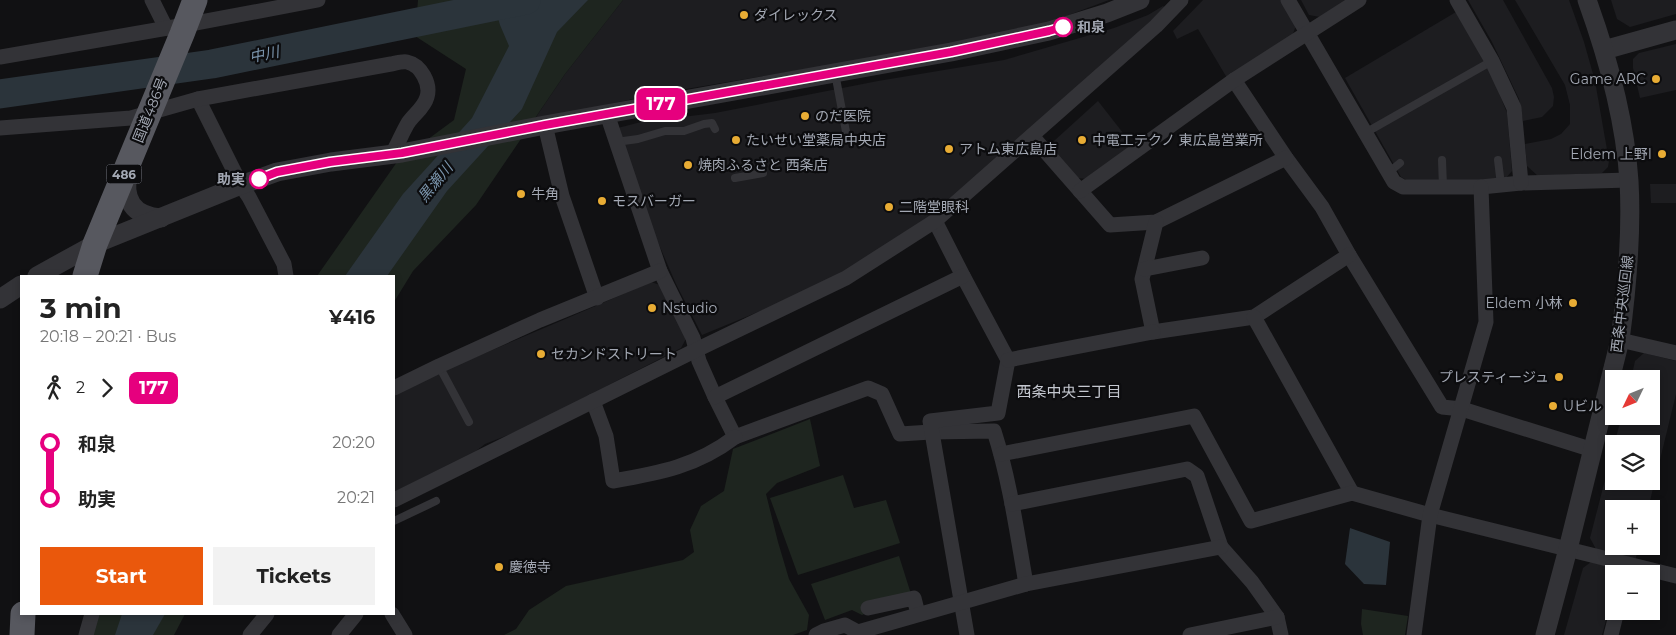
<!DOCTYPE html>
<meta charset="utf-8">
<style>
:root{--surface:#fff;--page:#f2f2f2;--text:#222;--muted:#767676;--accent:#ea580c}
body{margin:0;font-family:Montserrat,"Noto Sans JP",sans-serif;background:var(--page);color:var(--text);height:100vh;display:flex;flex-direction:column;font-size:19px;white-space:nowrap}
*{box-sizing:border-box;margin:0}
p{font-size:16px;color:var(--muted)}
.icon{flex:none;width:28px;height:28px;fill:none;stroke:currentColor;stroke-width:2;stroke-linecap:round;stroke-linejoin:round}
.map{position:relative;flex:1;overflow:hidden}
.drawer{position:absolute;left:20px;top:275px;width:375px;height:340px;display:flex;flex-direction:column;background:var(--surface);border-radius:0px;box-shadow:0 2px 8px #0003}
.drawer>*{flex:none}
.badge{padding:0 10px;border-radius:8px;font-size:18px;line-height:32px}
.needle{width:32px;rotate:227deg}
.controls{position:absolute;left:1605px;top:370px;display:grid;gap:10px}
.controls a{display:grid;place-items:center;width:55px;height:55px;border-radius:0px;background:var(--surface);box-shadow:0 2px 8px #0003;font-size:25px}
.map>.badge{position:absolute;translate:-50% -50%;box-shadow:0 0 0 2px #fff}
.legs{display:flex;align-items:center;gap:8px;height:55px;padding:0 20px;font-size:16px}
.legs p{margin-inline-start:auto}
.summary{display:flex;align-items:center;justify-content:space-between;height:85px;padding:0 20px}
h1{font-size:28px;font-weight:700;line-height:38px}
.action{display:flex;gap:10px;margin-top:auto;padding:10px 20px}
.action a{flex:1;height:58px;border-radius:0px;background:var(--accent);color:#fff;font-size:20px;font-weight:700;line-height:58px;text-align:center}
.action a+a{background:var(--page);color:var(--text)}
ul{padding:0 20px;list-style:none}
li{display:flex;align-items:center;gap:18px;height:55px;font-size:19px}
li i{display:grid;place-items:center;width:8px;height:100%;margin:0 6px;background:currentColor}
li i::after{content:'';width:12px;height:12px;margin:-6px;border:4px solid;border-radius:50%;background:var(--surface)}
li p{margin-inline-start:auto}
li:first-child i{background:linear-gradient(#0000 50%,currentColor 0)}
li:last-child i{background:linear-gradient(currentColor 50%,#0000 0)}
.map>svg:first-child{display:block}
.built{fill:#1d1d20}
.green{fill:#1e251f}
.water{fill:#2b343b}
.lines{fill:none;stroke-linecap:round;stroke-linejoin:round}
.river{stroke:#2b343b;stroke-width:29}
.service{stroke:#333337;stroke-width:8}
.minor{stroke:#333337;stroke-width:15}
.tertiary{stroke:#333337;stroke-width:19}
.trunk{stroke:#57585f;stroke-width:25}
.line-1-casing{stroke:#fff;stroke-width:11}
.line-1{stroke:#e6007e;stroke-width:8}
.poi-dot{fill:#e8ac34;stroke:#0c0c0e;stroke-width:2}
.stop-1-dot{fill:#fff;stroke:#e6007e;stroke-width:2.5}
.labels{text-anchor:middle;dominant-baseline:central;stroke-width:4.5;stroke-linejoin:round;paint-order:stroke}
.shield{fill:#0c0c0e;stroke:#767982;stroke-width:1}
.shield-label{font-size:12px;font-weight:bold;fill:#a3a8b3}
.poi-label{font-size:14px;fill:#a3a8b3;stroke:#0c0c0e;text-anchor:start}
.stop-label{font-size:14px;font-weight:bold;fill:#a3a8b3;stroke:#0c0c0e;text-anchor:start}
.street-label{font-size:14px;fill:#a3a8b3;stroke:#0c0c0e}
.water-label{font-size:15px;font-style:italic;fill:#7b95ad;stroke:#0c0c0e}
.neighbourhood-label{font-size:15px;fill:#c4c7cf;stroke:#0c0c0e}
</style>
<div class="map">
<svg width="1676" height="635" viewBox="0 0 1676 635">
<rect width="100%" height="100%" fill="#111113"/>
<g class="built">
<polygon points="623,0 1109,0 1042,25 980,40 662,93 534,120 565,74"/>
<polygon points="1203,0 1281,0 1296,26 1292,36 1227,78 1198,29 1177,39 1173,31"/>
<polygon points="1301,0 1348,0 1320,17 1309,15"/>
<polygon points="1468,0 1503,0 1552,88 1554,97 1553,106 1542,117 1523,121 1519,99 1492,42"/>
<polygon points="1515,0 1569,0 1584,42 1595,81 1609,161 1608,167 1602,173 1538,176 1527,166 1525,144 1551,139 1561,134 1570,124 1570,105 1565,85"/>
<polygon points="1611,0 1676,0 1676,14 1630,27 1617,19"/>
<polygon points="1163,6 1166,8 948,205 850,270 785,301 702,335 676,284 653,231 614,129 641,122 715,113 878,81 1004,60 1114,28 1148,15"/>
<polygon points="1456,12 1493,78 1507,113 1512,171 1505,179 1412,183 1401,177 1345,78"/>
<polygon points="1676,44 1676,90 1640,98 1633,68 1633,59 1639,53"/>
<polygon points="1098,101 1134,147 1087,179 1077,178 1052,148 1054,141"/>
<polygon points="1650,184 1676,184 1676,203 1651,203"/>
<polygon points="651,282 660,285 687,337 681,348 523,429 485,444 476,451 394,492 394,395 431,376 563,320"/>
<polygon points="1644,353 1676,361 1676,394 1648,509 1614,509 1614,546 1639,546 1635,561 1597,551 1590,538 1614,445 1614,481 1651,481 1651,444 1614,444 1622,416 1651,416 1651,379 1631,379 1635,361"/>
<polygon points="1591,562 1611,566 1616,571 1616,574 1614,574 1614,592 1602,635 1564,635 1583,568"/>
</g>
<g class="green">
<polygon points="418,0 623,0 565,74 476,205 413,271 394,302 394,276 317,276 397,162 454,120 466,69 415,36"/>
<polygon points="810,419 820,466 777,483 766,494 778,542 789,579 809,615 807,630 793,635 504,635 516,629 529,610 566,586 683,560 694,552 690,530 701,506 724,491 733,449"/>
<polygon points="843,475 854,508 886,500 900,543 798,575 770,498"/>
<polygon points="899,556 911,594 862,615 852,610 825,620 811,584"/>
<polygon points="1362,609 1408,616 1405,635 1363,635 1361,624"/>
<polygon points="95,614 185,614 174,635 89,635"/>
</g>
<g class="water">
<polygon points="493,0 588,0 557,32 522,109 447,191 387,276 345,276 403,194 472,118 509,46 500,25"/>
<polygon points="1350,528 1390,542 1386,585 1364,584 1345,564"/>
<polygon points="122,614 165,614 153,635 115,635"/>
</g>
<g class="lines">
<polyline class="river" points="0,94 212,64 526,0"/>
<g class="service">
<polyline points="835,73 847,137"/>
<polyline points="1365,133 1492,61"/>
<polyline points="616,142 638,139 665,131 684,131 704,124 712,123 715,129"/>
<polyline points="1442,160 1443,187"/>
<polyline points="1498,160 1501,185"/>
<polyline points="1388,173 1400,163"/>
<polyline points="735,178 763,173"/>
<polyline points="439,366 469,422"/>
<polyline points="394,521 436,501"/>
</g>
<g class="minor">
<polyline points="152,0 166,28"/>
<polyline points="1288,0 1394,182 1403,187 1481,187 1521,183 1629,180"/>
<polyline points="1457,0 1492,61 1514,108 1521,183"/>
<polyline points="0,57 185,25 318,0"/>
<polyline points="1234,80 1286,158 1322,207 1349,255 1442,407 1462,409 1593,450"/>
<polyline points="198,99 241,185 249,197 284,264 286,276"/>
<path d="M607,114L660,271L693,338L699,361L715,397L735,437L868,388L882,394L900,434L931,432L994,431C1010,481 1017,533 1026,584"/>
<polyline points="545,125 562,196 597,298"/>
<path d="M0,128L131,118L198,99L391,64C396,63 403,61 407,62C421,65 431,84 427,97C424,108 414,114 408,123C402,133 398,144 392,154"/>
<polyline points="1032,136 1110,225 1156,222 1286,158"/>
<polyline points="1080,191 1234,80 1359,0"/>
<polyline points="935,221 963,276 1008,360 998,413 930,421 967,635"/>
<polyline points="1156,222 1142,279 1153,332 1254,317 1349,255"/>
<polyline points="1145,269 1202,258"/>
<polyline points="1254,317 1352,493"/>
<polyline points="1620,340 1676,353"/>
<polyline points="1008,360 1153,332"/>
<polyline points="394,388 439,366 540,320 660,271"/>
<polyline points="715,397 963,276"/>
<path d="M593,401L606,436L613,481C660,473 697,466 735,437"/>
<polyline points="1001,454 1194,416 1251,521 1352,493 1430,515 1676,576"/>
<polyline points="394,500 690,353 846,278 935,221 1156,26 1181,0"/>
<polyline points="1012,504 1187,469 1197,476 1221,547 1252,582 1277,617 1281,635"/>
<polyline points="868,608 914,598 918,614"/>
<polyline points="392,614 405,635"/>
<polyline points="86,635 92,614"/>
<polyline points="250,635 267,614"/>
<polyline points="339,635 356,614"/>
<polyline points="816,635 824,631 845,625 858,632 1026,584 1221,547"/>
<polyline points="1190,635 1277,617"/>
<polyline points="1414,635 1430,515 1486,322 1481,187"/>
<polyline points="1611,635 1617,611"/>
</g>
<g class="tertiary">
<polyline points="1604,50 1676,30"/>
<path d="M128,172C123,199 132,216 161,218"/>
<polyline points="37,276 95,244 241,185 277,172 331,162 402,153 545,125 951,52 1049,31 1107,13 1140,0"/>
<polyline points="0,299 21,285"/>
<path d="M1545,635L1568,549L1620,340C1627,288 1632,234 1629,181C1625,119 1608,58 1587,0"/>
</g>
<g class="trunk">
<polyline points="85,276 95,244 182,34 195,0"/>
<polyline points="22,635 23,614"/>
</g>
</g>
<g class="lines">
<g class="line-1-casing">
<polyline id="line-1" points="259,179 277,172 330,162 402,153 545,125 951,52 1049,31 1063,27"/>
</g>
<use href="#line-1" class="line-1"/>
</g>
<g class="poi-dot">
<circle cx="744" cy="15" r="5"/>
<circle cx="1656" cy="79" r="5"/>
<circle cx="805" cy="116" r="5"/>
<circle cx="736" cy="140" r="5"/>
<circle cx="1082" cy="140" r="5"/>
<circle cx="949" cy="149" r="5"/>
<circle cx="1662" cy="154" r="5"/>
<circle cx="688" cy="165" r="5"/>
<circle cx="521" cy="194" r="5"/>
<circle cx="602" cy="201" r="5"/>
<circle cx="889" cy="207" r="5"/>
<circle cx="1573" cy="303" r="5"/>
<circle cx="652" cy="308" r="5"/>
<circle cx="541" cy="354" r="5"/>
<circle cx="1559" cy="377" r="5"/>
<circle cx="1553" cy="406" r="5"/>
<circle cx="499" cy="567" r="5"/>
</g>
<g class="stop-1-dot">
<circle cx="1063" cy="27" r="9"/>
<circle cx="259" cy="179" r="9"/>
</g>
<g class="labels">
<rect class="shield" x="106.5" y="164.5" width="35" height="19" rx="4"/>
<g class="shield-label">
<text x="124" y="174">486</text>
</g>
<g class="poi-label">
<text x="754" y="15">ダイレックス</text>
<text x="1646" y="79" text-anchor="end">Game ARC</text>
<text x="815" y="116">のだ医院</text>
<text x="746" y="140">たいせい堂薬局中央店</text>
<text x="1092" y="140">中電工テクノ 東広島営業所</text>
<text x="959" y="149">アトム東広島店</text>
<text x="1652" y="154" text-anchor="end">Eldem 上野I</text>
<text x="698" y="165">焼肉ふるさと 西条店</text>
<text x="531" y="194">牛角</text>
<text x="612" y="201">モスバーガー</text>
<text x="899" y="207">二階堂眼科</text>
<text x="1563" y="303" text-anchor="end">Eldem 小林</text>
<text x="662" y="308">Nstudio</text>
<text x="551" y="354">セカンドストリート</text>
<text x="1549" y="377" text-anchor="end">プレスティージュ</text>
<text x="1563" y="406">Uビル</text>
<text x="509" y="567">慶徳寺</text>
</g>
<g class="stop-label">
<text x="1077" y="27">和泉</text>
<text x="245" y="179" text-anchor="end">助実</text>
</g>
<g class="street-label">
<text transform="translate(150 110) rotate(-68)">国道486号</text>
<text transform="translate(1622 304) rotate(-83)">西条中央巡回線</text>
</g>
<g class="water-label">
<text transform="translate(264 54) rotate(-12)">中川</text>
<text transform="translate(435 182) rotate(-51)">黒瀬川</text>
</g>
<g class="neighbourhood-label">
<text x="1069" y="391">西条中央三丁目</text>
</g>
</g>
</svg>
<div class="controls">
<a><svg class="needle" viewBox="-14 -14 28 28"><path d="M0-13l5 13h-10z" fill="#e53935"/><path d="M0 13l5-13h-10z" fill="#767676"/></svg></a>
<a><svg class="icon" aria-label="layers" viewBox="0 0 24 24"><path d="M12 4l9 5-9 5-9-5zM3 14l9 5 9-5"/></svg></a>
<a>+</a>
<a>−</a>
</div>
<b class="badge" style="left:661px;top:104px;background:#e6007e;color:#fff">177</b>
<section class="drawer">
<div class="summary"><div><h1>3 min</h1><p>20:18 – 20:21 · Bus</p></div><b>¥416</b></div>
<div class="legs"><svg class="icon" aria-label="walk" viewBox="0 0 24 24"><circle cx="13" cy="4" r="2"/><path d="M13 8l-2 6 4 7M11 14l-3 7M7 12l3-4h3l4 4"/></svg>2<svg class="icon" aria-label="forward" viewBox="0 0 24 24"><path d="M9 5l7 7-7 7"/></svg><b class="badge" style="background:#e6007e;color:#fff">177</b></div>
<ul>
<li><i style="color:#e6007e"></i><b>和泉</b><p>20:20</p></li>
<li><i style="color:#e6007e"></i><b>助実</b><p>20:21</p></li>
</ul>
<div class="action"><a>Start</a><a>Tickets</a></div>
</section>
</div>
